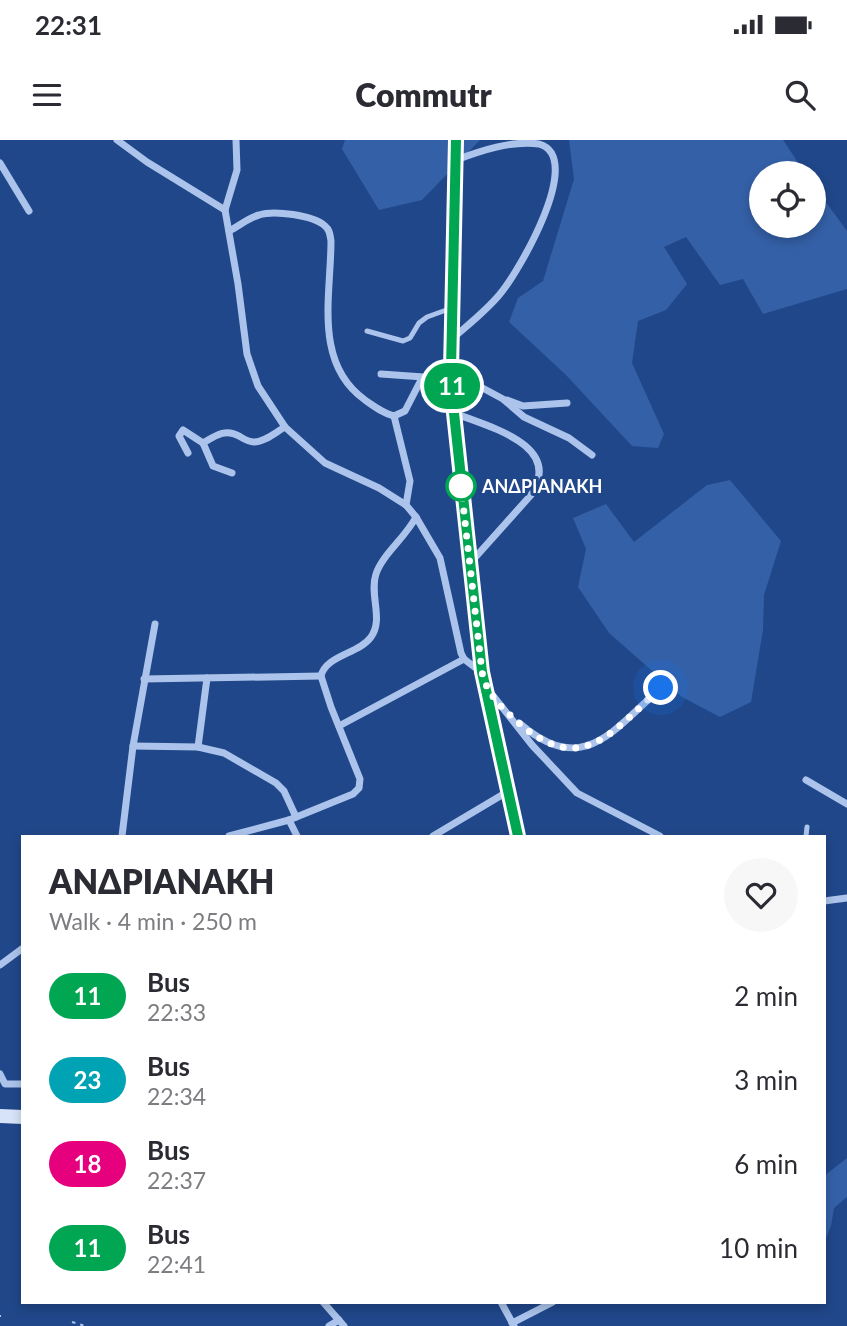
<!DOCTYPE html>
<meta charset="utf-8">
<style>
:root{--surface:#fff;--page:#f7f7f7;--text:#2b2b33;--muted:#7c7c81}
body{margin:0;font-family:Lato,sans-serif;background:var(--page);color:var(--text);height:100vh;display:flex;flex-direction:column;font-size:26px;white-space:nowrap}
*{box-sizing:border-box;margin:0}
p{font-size:23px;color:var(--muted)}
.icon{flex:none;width:38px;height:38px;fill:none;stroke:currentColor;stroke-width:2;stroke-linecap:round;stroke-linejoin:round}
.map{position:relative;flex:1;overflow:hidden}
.side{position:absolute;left:21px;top:695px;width:805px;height:469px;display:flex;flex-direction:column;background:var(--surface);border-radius:0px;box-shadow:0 4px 10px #0003}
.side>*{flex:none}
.badge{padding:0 14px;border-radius:23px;font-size:24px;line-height:46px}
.fabs{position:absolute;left:749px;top:21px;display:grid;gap:14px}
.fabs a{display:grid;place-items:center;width:77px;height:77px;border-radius:50%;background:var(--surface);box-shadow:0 4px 10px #0003;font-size:35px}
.you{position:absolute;width:35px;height:35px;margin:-18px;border:5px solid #fff;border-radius:50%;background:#1a73e8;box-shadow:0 0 0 10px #1a73e833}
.map>.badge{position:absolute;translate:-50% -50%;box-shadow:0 0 0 4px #fff}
.round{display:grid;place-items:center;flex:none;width:74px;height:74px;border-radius:37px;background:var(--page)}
.summary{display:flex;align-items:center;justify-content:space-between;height:119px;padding:0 28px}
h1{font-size:33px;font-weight:800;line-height:52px}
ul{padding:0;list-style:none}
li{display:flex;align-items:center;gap:21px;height:84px;padding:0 28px}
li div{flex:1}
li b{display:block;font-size:26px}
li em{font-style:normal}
li .badge{min-width:77px;font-weight:700;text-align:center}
.status{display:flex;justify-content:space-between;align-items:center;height:49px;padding:0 35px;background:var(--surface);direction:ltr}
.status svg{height:19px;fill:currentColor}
header{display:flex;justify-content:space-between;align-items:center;height:91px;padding:0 28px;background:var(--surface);font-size:32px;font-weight:800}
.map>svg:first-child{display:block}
.green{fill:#3460a7}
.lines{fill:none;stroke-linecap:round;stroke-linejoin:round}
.path{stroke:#acc4eb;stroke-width:2;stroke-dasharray:3.5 5;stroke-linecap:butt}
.service{stroke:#acc4eb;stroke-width:5}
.minor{stroke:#acc4eb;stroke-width:7}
.secondary{stroke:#d7e3f8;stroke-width:14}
.line-casing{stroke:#fff;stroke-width:16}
.line{stroke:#00a651;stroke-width:10}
.walk{stroke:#fff;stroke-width:7;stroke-dasharray:0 12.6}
.stop-dot{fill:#fff;stroke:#00a651;stroke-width:3.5}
.labels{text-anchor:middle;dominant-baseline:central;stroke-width:6;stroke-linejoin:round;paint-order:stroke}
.stop-label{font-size:18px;font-weight:bold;fill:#fff;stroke:#204789;text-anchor:start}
</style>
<div class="status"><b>22:31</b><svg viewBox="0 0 49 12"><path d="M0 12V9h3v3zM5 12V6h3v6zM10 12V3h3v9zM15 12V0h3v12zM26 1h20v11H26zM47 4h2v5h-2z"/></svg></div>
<header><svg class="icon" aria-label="menu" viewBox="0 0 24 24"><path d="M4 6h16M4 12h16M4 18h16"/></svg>Commutr<svg class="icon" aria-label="search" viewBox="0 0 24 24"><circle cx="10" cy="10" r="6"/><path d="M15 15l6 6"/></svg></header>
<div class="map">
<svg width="847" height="1186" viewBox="0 0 847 1186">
<rect width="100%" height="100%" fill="#204789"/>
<g class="green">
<polygon points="345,0 480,0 422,60 379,70 342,9"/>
<polygon points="569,0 783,0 805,33 761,33 761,86 814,86 814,46 847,91 847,149 763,174 743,139 720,145 686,97 664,107 687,144 666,170 638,181 632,223 664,294 658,308 632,306 565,234 509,182 518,158 543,141 574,39"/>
<polygon points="730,340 781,401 764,455 763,490 751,562 720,577 682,557 609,493 578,447 586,409 573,378 606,364 634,402 707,345"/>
<polygon points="847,1018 847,1057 834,1068 831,1086 824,1103 824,1036"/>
</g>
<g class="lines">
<g class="path">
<polyline points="0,1175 0,1177"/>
<polyline points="72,1182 85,1186"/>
</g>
<g class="service">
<polyline points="367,191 403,201 410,198 419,183 427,177 449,169"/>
<polyline points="806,696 807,687"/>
</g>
<g class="minor">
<polyline points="117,0 147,22 225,70"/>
<polyline points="236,0 237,30 225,70 238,144 247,214 258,246 285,287 325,323 379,348 406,365 416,377 440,418 461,513 464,519 481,532"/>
<polyline points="0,23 29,71"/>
<path d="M229,91C239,86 248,78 259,75C274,70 313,75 325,86C330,90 330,95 331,101C331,155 313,223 365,260C375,267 383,273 394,276L405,271L422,238"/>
<path d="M453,198C469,184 486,171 500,154C518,133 586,17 539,4C512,0 480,11 456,20"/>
<polyline points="451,231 503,259 524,277 569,298 592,315"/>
<polyline points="381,234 452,239"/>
<polyline points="507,260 523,266 567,263"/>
<path d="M454,273C489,287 564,305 531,355L472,421"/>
<polyline points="394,276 410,341 406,365"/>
<polyline points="203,303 213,326 232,333"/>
<path d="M188,313L179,296L183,290L203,303C215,296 225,288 239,296C244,299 248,302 254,302C265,302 276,292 285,287"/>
<polyline points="144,539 321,536"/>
<polyline points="490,552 532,605 577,653 660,696"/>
<path d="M519,583C583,638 612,591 661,548"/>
<polyline points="339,586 464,519"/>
<polyline points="133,606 198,607 224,613 276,643 284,651 296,677"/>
<polyline points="198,607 207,538"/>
<polyline points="806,640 847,664"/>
<polyline points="289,680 297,696"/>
<polyline points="122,696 133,606 155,484"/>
<path d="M229,696L289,680L353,654L359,648L360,639L331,567L321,536C326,515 359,514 371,497C384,479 369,455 376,434C382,415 405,398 416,377"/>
<polyline points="433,696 507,652"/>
<polyline points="824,761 847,758"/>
<polyline points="0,825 23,808"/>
<polyline points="0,934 5,944 23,944"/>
<polyline points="323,1162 344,1186"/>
<polyline points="501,1162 514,1186"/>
<polyline points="512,1183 553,1162"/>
<polyline points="329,1186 339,1180"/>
</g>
<g class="secondary">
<polyline points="456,0 451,230 454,273 482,532 518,696"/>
<polyline points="0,976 23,977"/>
</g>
</g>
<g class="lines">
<g class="line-casing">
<polyline id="line" points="456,0 451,230 454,273 482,532 518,696"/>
</g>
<use href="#line" class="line"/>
<path class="walk" d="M461,346L482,532C486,554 504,570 520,584C583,638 613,590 661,548"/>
</g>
<circle class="stop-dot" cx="461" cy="346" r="14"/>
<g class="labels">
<g class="stop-label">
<text x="482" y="346">ΑΝΔΡΙΑΝΑΚΗ</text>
</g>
</g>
</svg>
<div class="fabs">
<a><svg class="icon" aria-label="locate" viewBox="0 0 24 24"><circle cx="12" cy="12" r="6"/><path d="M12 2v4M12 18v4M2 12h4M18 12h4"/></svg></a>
</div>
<div class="you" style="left:661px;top:548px"></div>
<b class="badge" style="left:452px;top:246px;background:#00a651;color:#fff">11</b>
<section class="side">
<div class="summary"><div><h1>ΑΝΔΡΙΑΝΑΚΗ</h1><p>Walk · 4 min · 250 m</p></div><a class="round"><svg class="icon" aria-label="heart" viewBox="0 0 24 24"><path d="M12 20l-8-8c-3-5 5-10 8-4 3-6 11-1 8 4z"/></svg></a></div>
<ul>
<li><span class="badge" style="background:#00a651;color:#fff">11</span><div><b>Bus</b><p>22:33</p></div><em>2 min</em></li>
<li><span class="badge" style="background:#00a3b4;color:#fff">23</span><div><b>Bus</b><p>22:34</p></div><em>3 min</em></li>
<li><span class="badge" style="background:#e6007e;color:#fff">18</span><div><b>Bus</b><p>22:37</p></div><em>6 min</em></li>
<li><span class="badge" style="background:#00a651;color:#fff">11</span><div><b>Bus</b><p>22:41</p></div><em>10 min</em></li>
</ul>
</section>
</div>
